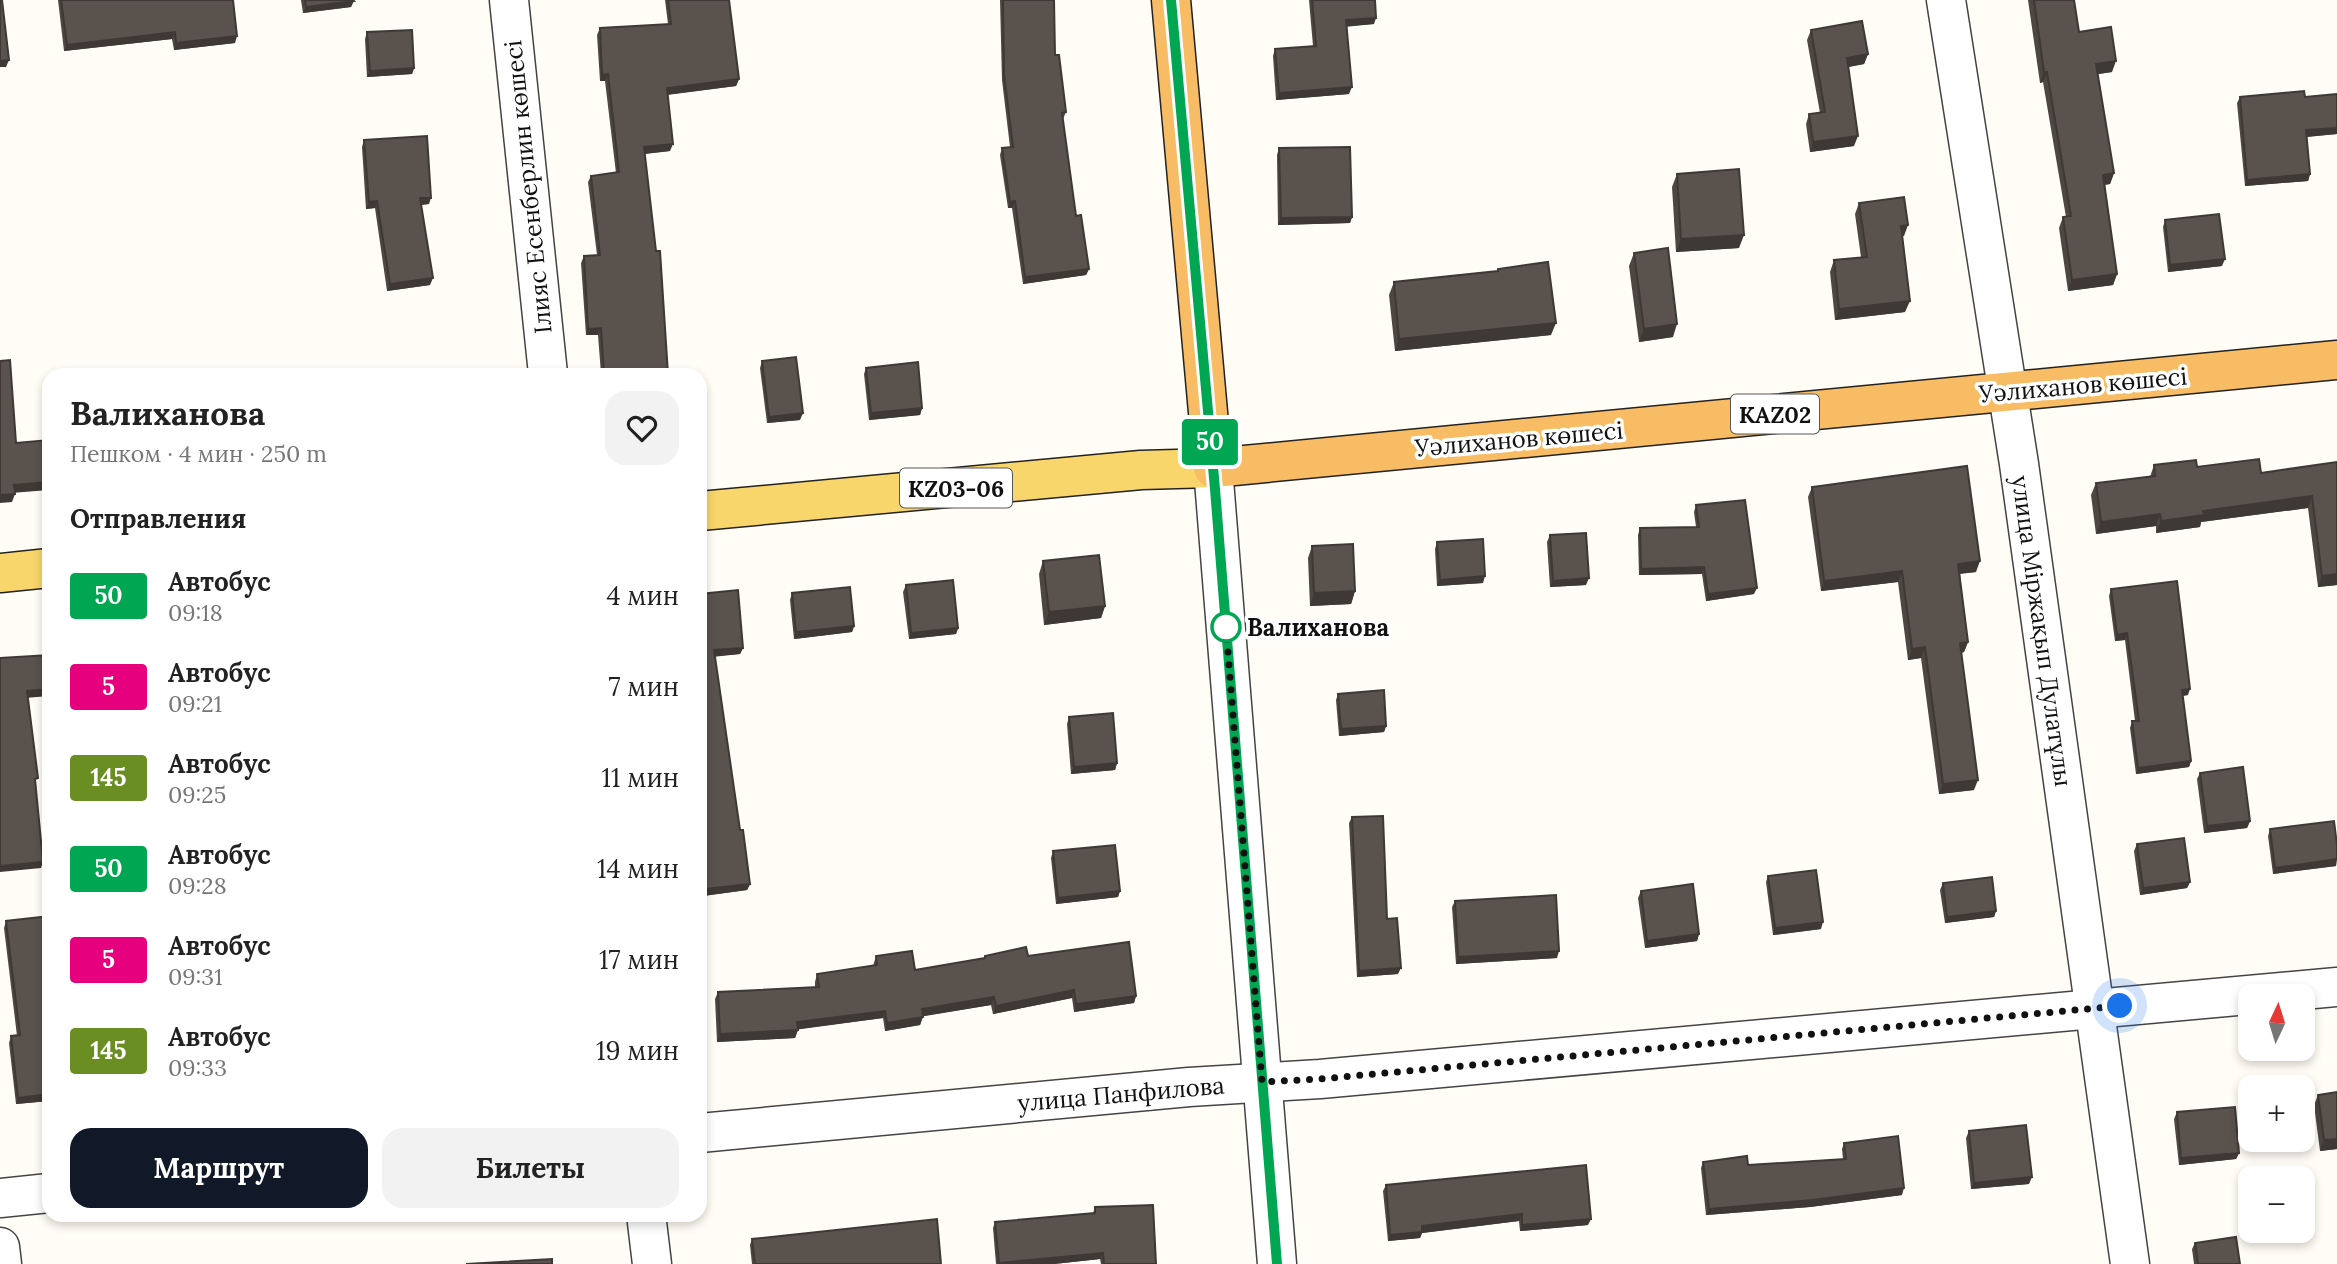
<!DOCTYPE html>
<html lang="ru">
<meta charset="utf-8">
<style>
:root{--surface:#fff;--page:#f2f2f2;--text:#222;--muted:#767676;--accent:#111827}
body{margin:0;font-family:Lora,serif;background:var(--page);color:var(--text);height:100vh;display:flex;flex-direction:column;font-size:26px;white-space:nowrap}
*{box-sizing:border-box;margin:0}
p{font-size:23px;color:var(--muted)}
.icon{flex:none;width:38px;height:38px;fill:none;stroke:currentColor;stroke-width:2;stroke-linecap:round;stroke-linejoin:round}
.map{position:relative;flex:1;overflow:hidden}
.panel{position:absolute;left:42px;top:368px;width:665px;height:854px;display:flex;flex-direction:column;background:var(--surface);border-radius:21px;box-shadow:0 4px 10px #0003}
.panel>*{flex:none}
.badge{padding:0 14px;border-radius:5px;font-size:24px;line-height:46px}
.needle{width:46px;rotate:4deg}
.fabs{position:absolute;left:2238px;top:984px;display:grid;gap:14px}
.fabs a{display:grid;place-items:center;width:77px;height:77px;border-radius:14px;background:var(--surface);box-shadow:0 4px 10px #0003;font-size:35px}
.you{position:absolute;width:35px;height:35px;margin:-18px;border:5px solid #fff;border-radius:50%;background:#1a73e8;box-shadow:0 0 0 10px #1a73e833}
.map>.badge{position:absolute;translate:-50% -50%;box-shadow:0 0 0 4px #fff}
h2{padding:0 28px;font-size:26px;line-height:63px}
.round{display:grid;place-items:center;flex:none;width:74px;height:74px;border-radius:21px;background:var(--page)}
.headline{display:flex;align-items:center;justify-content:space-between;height:119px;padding:0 28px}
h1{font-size:33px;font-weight:700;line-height:52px}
.button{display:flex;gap:14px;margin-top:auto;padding:14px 28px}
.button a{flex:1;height:80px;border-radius:21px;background:var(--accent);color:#fff;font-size:28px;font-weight:700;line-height:80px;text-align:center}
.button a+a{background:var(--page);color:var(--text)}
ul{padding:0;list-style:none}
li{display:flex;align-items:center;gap:21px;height:91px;padding:0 28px}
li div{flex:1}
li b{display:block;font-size:26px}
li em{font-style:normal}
li .badge{min-width:77px;font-weight:700;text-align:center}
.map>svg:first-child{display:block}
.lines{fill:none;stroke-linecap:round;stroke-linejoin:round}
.minor-casing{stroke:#444;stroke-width:41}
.tertiary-casing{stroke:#444;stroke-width:41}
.primary-casing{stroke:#222;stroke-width:41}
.trunk-casing{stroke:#222;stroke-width:41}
.minor{stroke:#fff;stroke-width:38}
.tertiary{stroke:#fff;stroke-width:38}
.primary{stroke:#f9d66b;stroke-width:38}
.trunk{stroke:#f7bc64;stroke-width:38}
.wall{fill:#4d4742}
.shaded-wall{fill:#3f3936}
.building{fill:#5a524d;stroke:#3f3936;stroke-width:2}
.line-casing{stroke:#fff;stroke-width:16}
.line{stroke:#00a651;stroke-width:10}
.walk{stroke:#111;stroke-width:7;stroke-dasharray:0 12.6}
.stop-dot{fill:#fff;stroke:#00a651;stroke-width:3.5}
.labels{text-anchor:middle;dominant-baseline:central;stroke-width:7;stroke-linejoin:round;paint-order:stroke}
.shield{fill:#fff;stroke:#585858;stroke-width:2}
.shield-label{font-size:23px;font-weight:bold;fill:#111}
.street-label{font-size:24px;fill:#111;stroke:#fff}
.stop-label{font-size:24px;font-weight:bold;fill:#111;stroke:#fff;text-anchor:start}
</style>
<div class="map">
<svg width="2337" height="1264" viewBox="0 0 2337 1264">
<rect width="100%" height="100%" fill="#fffdf5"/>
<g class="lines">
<g class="minor-casing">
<g id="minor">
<polyline points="509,0 548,374"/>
<polyline points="1946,0 2019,464 2130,1264"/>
<polyline points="700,1133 1189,1087 1320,1079 2337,987"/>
<polyline points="0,1198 49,1193"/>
<polyline points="646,1214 652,1264"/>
<polyline points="0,1247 2,1264"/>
</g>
</g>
<g class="tertiary-casing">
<polyline id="tertiary" points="1213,468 1277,1264"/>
</g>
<g class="primary-casing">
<g id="primary">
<polyline points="700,511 1141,470 1213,468"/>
<polyline points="0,573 49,568"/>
</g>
</g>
<g class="trunk-casing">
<polyline id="trunk" points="1171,0 1213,468 2337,360"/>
</g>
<use href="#minor" class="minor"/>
<use href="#tertiary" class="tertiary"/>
<use href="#primary" class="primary"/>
<use href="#trunk" class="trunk"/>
</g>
<g class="wall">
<polygon points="58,0 233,0 235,43 174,50 172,39 64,51"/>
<polygon points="301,0 353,0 351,7 303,13"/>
<polygon points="665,0 729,0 739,79 736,86 667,95 670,151 645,154 668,374 601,374 598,335 586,335 581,263 584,256 597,255 588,182 591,176 616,173 605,81 600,81 597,35 600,28 668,24"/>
<polygon points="1000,0 1054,0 1055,55 1066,112 1063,119 1076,216 1089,269 1086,275 1023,284 1012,208 1008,208 1000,155 1002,148 1010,147 1002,80"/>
<polygon points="1309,0 1375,0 1374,24 1347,26 1349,94 1276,100 1273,56 1275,49 1313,46"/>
<polygon points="2028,0 2074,0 2079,32 2112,72 2098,74 2114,173 2110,184 2105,185 2117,274 2113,285 2068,291 2059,228 2063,217 2066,217 2043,82 2040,83"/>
<polygon points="1811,30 1868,54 1864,64 1848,67 1854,146 1810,152 1806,124 1809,114 1820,113 1807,40"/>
<polygon points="367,32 414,68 412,74 367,77 365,39"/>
<polygon points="2337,94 2337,134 2307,137 2310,174 2308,181 2245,186 2237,103 2240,97 2305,97"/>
<polygon points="364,140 429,204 421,205 430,285 387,291 375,208 366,209 362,147"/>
<polygon points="1279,148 1352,217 1350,223 1278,225 1277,155"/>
<polygon points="1677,174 1739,248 1676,252 1672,187"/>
<polygon points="1859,203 1904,236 1902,236 1905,312 1835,320 1830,272 1834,260 1861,257 1855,214"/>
<polygon points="2165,220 2222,266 2168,272 2163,227"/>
<polygon points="1634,253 1673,337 1639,342 1629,266"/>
<polygon points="1498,269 1551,335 1395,351 1389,295 1394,282 1497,271"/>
<polygon points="762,361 800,420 767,423 760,368"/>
<polygon points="866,368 922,408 920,415 869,420 864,374"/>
<polygon points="2337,462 2337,585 2318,587 2308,508 2201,522 2200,527 2156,533 2156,526 2096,534 2091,495 2096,483 2150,477 2154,465 2197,467 2261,473"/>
<polygon points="1812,487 1976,572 1960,574 1968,642 1964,652 1961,653 1974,790 1939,794 1921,658 1908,660 1898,582 1821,591 1808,497"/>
<polygon points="1696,505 1754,594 1706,601 1702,574 1639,575 1638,535 1640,528 1696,527 1694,512"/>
<polygon points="1550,535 1586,585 1550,587 1547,542"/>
<polygon points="1437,542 1483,583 1437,586 1435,549"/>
<polygon points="1312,546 1355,591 1351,604 1310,606 1308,558"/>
<polygon points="1043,561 1105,606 1101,618 1044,625 1039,574"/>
<polygon points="906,585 958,628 956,634 909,639 903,592"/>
<polygon points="2111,589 2188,695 2183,696 2191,761 2189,767 2136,774 2130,728 2132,721 2135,721 2125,640 2115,641 2109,596"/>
<polygon points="792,593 854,626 852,632 794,639 790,600"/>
<polygon points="700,594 743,648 740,654 715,656 740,830 750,884 747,890 703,896 700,873"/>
<polygon points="1338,694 1386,726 1384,732 1339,736 1336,700"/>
<polygon points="1069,717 1117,763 1115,770 1071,774 1067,724"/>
<polygon points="2200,773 2250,821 2247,828 2204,833 2197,779"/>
<polygon points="1352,817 1387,919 1398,974 1357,977 1349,823"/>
<polygon points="2270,829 2337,845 2336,866 2273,874 2268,836"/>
<polygon points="2137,844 2190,882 2187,888 2140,895 2134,851"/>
<polygon points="1053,851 1120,891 1118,897 1056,904 1051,858"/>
<polygon points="1768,876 1821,929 1773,935 1766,882"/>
<polygon points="1943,883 1996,911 1994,917 1945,923 1940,890"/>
<polygon points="1641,891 1699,934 1697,941 1645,948 1638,898"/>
<polygon points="1455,901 1557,958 1456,964 1452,907"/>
<polygon points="49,916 49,1101 16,1104 9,1043 11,1036 17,1036 4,928 6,921"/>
<polygon points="876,956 915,970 984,958 985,956 1028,956 1136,996 1134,1003 1074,1012 1072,998 993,1014 991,1005 923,1016 920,1025 885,1031 883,1018 798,1029 795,1038 717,1042 715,999 718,992 815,987 815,982 817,974 873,966"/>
<polygon points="2318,1095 2337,1149 2320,1151 2314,1105"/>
<polygon points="2177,1112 2239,1153 2236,1159 2179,1165 2174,1119"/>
<polygon points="1969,1131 2029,1184 1971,1189 1966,1138"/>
<polygon points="1844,1143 1902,1195 1810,1207 1706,1215 1701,1168 1703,1162 1748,1165 1843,1159 1842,1149"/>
<polygon points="1386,1185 1588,1225 1520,1231 1519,1221 1422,1233 1420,1238 1388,1241 1383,1191"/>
<polygon points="1095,1207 1156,1264 1101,1264 1100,1259 1054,1264 996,1264 993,1228 995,1222 1093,1213"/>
<polygon points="752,1239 941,1264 752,1264 750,1245"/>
<polygon points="2195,1243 2240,1264 2194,1264 2192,1249"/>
</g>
<g class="shaded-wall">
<polygon points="354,1 351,7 303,13 306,7"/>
<polygon points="1376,18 1374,24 1344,27 1346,20"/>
<polygon points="175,32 172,39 64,51 67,45"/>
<polygon points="237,36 235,43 174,50 176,43"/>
<polygon points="1868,54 1864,64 1843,68 1847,58"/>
<polygon points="9,60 6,67 0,67 0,61"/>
<polygon points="2116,61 2112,72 2092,75 2096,64"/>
<polygon points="414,68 412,74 367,77 370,71"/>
<polygon points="2044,72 2047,72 2043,82 2040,83"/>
<polygon points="608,74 605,81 600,81 602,75"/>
<polygon points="739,79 736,86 664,95 667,88"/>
<polygon points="1352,87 1349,94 1276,100 1279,93"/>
<polygon points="2337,128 2337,134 2304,137 2306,130"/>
<polygon points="1858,136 1854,146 1810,152 1813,142"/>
<polygon points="673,144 670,151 642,154 644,147"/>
<polygon points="2114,173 2110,184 2099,185 2103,175"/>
<polygon points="2310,174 2308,181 2245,186 2247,180"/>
<polygon points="420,198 431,198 429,204 418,205"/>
<polygon points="377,201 375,208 366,209 369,202"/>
<polygon points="1015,201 1012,208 1008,208 1010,202"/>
<polygon points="1352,217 1350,223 1278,225 1281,218"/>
<polygon points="1908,225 1904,236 1897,237 1901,226"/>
<polygon points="1744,235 1739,248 1676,252 1681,239"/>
<polygon points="2225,259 2222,266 2168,272 2170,265"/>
<polygon points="1089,269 1086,275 1023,284 1025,277"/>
<polygon points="2117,274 2113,285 2068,291 2072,280"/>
<polygon points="433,278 430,285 387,291 390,284"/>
<polygon points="1910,301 1905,312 1835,320 1839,309"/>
<polygon points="1556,323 1551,335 1395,351 1399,339"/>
<polygon points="1677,324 1673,337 1639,342 1644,329"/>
<polygon points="601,328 598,335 586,335 588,329"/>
<polygon points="922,408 920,415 869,420 871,413"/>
<polygon points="803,413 800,420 767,423 769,417"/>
<polygon points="49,482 49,490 11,493 14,485"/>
<polygon points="15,494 12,502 0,503 0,495"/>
<polygon points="2312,496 2308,508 2201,522 2200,527 2156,533 2161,521 2203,511"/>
<polygon points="2160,514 2156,526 2096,534 2101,522"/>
<polygon points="1980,561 1976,572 1954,574 1958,564"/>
<polygon points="1704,567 1702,574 1639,575 1641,569"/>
<polygon points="1902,571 1898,582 1821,591 1824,581"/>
<polygon points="2337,574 2337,585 2318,587 2322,576"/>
<polygon points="1485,576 1483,583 1437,586 1440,580"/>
<polygon points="1589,578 1586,585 1550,587 1553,581"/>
<polygon points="1757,588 1754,594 1706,601 1708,594"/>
<polygon points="1355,591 1351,604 1310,606 1314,593"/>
<polygon points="1105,606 1101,618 1044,625 1049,612"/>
<polygon points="854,626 852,632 794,639 796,632"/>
<polygon points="958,628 956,634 909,639 911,633"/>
<polygon points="2127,633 2125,640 2115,641 2117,635"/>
<polygon points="1968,642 1964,652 1956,654 1960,643"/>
<polygon points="1925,647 1921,658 1908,660 1912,649"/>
<polygon points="743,648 740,654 712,657 714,650"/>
<polygon points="49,689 49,696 25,698 27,691"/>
<polygon points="2190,689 2188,695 2179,696 2182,690"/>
<polygon points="1386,726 1384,732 1339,736 1341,729"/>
<polygon points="2191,761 2189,767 2136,774 2138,768"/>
<polygon points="1117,763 1115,770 1071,774 1074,767"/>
<polygon points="1978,780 1974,790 1939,794 1943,784"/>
<polygon points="2250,821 2247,828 2204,833 2207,826"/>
<polygon points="2337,859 2336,866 2273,874 2275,868"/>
<polygon points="43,862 41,868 0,872 0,866"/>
<polygon points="2190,882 2187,888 2140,895 2143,888"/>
<polygon points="750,884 747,890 703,896 705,889"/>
<polygon points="1120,891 1118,897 1056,904 1058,898"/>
<polygon points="1996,911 1994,917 1945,923 1947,917"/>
<polygon points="1823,922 1821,929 1773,935 1775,928"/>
<polygon points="1699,934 1697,941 1645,948 1647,941"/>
<polygon points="1559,951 1557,958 1456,964 1458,957"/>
<polygon points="1401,968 1398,974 1357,977 1359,971"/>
<polygon points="1074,990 1072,998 993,1014 996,1006"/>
<polygon points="1136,996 1134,1003 1074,1012 1076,1004"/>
<polygon points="994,997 991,1005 919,1017 922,1009"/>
<polygon points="885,1011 883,1018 794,1030 797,1022"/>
<polygon points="923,1017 920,1025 885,1031 887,1023"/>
<polygon points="798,1030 795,1038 717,1042 720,1034"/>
<polygon points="49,1094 49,1101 16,1104 18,1098"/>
<polygon points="2337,1139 2337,1149 2320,1151 2324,1140"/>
<polygon points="2239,1153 2236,1159 2179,1165 2181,1158"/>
<polygon points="2032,1177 2029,1184 1971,1189 1974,1183"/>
<polygon points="1904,1188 1902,1195 1810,1207 1706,1215 1709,1209"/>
<polygon points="1522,1214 1519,1221 1422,1233 1420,1238 1388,1241 1390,1235 1422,1226"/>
<polygon points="1591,1219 1588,1225 1520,1231 1522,1225"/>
<polygon points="1103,1253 1100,1259 1054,1264 999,1264"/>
</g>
<g class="building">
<polygon points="0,0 2,0 9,60 0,61"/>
<polygon points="61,0 233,0 237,36 176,43 175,32 67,45"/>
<polygon points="305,0 353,0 354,1 306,7"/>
<polygon points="668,0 729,0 739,79 667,88 673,144 644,147 656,251 660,251 668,374 604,374 601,328 588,329 584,256 600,255 591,176 619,172 608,74 602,75 600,28 671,24"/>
<polygon points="1003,0 1054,0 1055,55 1059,55 1066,112 1062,113 1076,216 1081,215 1089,269 1025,277 1015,201 1010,202 1002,148 1013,147 1004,74"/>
<polygon points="1312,0 1375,0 1376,18 1346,20 1352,87 1279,93 1275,49 1316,46"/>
<polygon points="2034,0 2074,0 2079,32 2111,27 2116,61 2096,64 2114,173 2103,175 2117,274 2072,280 2063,217 2071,216 2047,72 2044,72"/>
<polygon points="1862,21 1868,54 1847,58 1858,136 1813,142 1809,114 1825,112 1811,30"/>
<polygon points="412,30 414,68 370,71 367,32"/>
<polygon points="2304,91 2305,97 2337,94 2337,128 2306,130 2310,174 2247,180 2240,97"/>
<polygon points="427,136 431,198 420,198 433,278 390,284 377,201 369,202 364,140"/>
<polygon points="1350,147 1352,217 1281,218 1279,148"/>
<polygon points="1739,169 1744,235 1681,239 1677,174"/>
<polygon points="1904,197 1908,225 1901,226 1910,301 1839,309 1834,260 1867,257 1859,203"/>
<polygon points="2219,214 2225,259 2170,265 2165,220"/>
<polygon points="1668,248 1677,324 1644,329 1634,253"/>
<polygon points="1548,262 1556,323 1399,339 1394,282 1498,271 1498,269"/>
<polygon points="796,357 803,413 769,417 762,361"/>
<polygon points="10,360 16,443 49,440 49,482 14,485 15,494 0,495 0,361"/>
<polygon points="918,362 922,408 871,413 866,368"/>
<polygon points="2259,459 2261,473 2337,462 2337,574 2322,576 2312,496 2203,511 2204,515 2161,521 2160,514 2101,522 2096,483 2155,476 2154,465 2196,460 2197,467"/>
<polygon points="1967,466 1980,561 1958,564 1968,642 1960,643 1978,780 1943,784 1925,647 1912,649 1902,571 1824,581 1812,487"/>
<polygon points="1745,500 1757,588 1708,594 1704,567 1641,569 1640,528 1699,527 1696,505"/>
<polygon points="1586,533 1589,578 1553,581 1550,535"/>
<polygon points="1483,539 1485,576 1440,580 1437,542"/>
<polygon points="1353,544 1355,591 1314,593 1312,546"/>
<polygon points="1099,555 1105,606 1049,612 1043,561"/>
<polygon points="953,580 958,628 911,633 906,585"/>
<polygon points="2177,581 2190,689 2182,690 2191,761 2138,768 2132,721 2139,721 2127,633 2117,635 2111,589"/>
<polygon points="850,587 854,626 796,632 792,593"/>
<polygon points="738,590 743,648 714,650 740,830 743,830 750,884 705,889 700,846 700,594"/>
<polygon points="49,655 49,689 27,691 38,778 35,779 43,862 0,866 0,658"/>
<polygon points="1384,690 1386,726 1341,729 1338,694"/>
<polygon points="1113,713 1117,763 1074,767 1069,717"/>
<polygon points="2243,767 2250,821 2207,826 2200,773"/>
<polygon points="1383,816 1387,919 1397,918 1401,968 1359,971 1352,817"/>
<polygon points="2334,821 2337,845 2337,859 2275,868 2270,829"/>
<polygon points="2184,838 2190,882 2143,888 2137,844"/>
<polygon points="1115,845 1120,891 1058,898 1053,851"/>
<polygon points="1816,870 1823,922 1775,928 1768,876"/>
<polygon points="1992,877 1996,911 1947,917 1943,883"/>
<polygon points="1693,884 1699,934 1647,941 1641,891"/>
<polygon points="1556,895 1559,951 1458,957 1455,901"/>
<polygon points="49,916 49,1094 18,1098 11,1036 20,1035 6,921"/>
<polygon points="1129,942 1136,996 1076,1004 1074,990 996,1006 994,997 922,1009 923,1017 887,1023 885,1011 797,1022 798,1030 720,1034 718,992 819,987 817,974 877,965 876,956 912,951 915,970 985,958 985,956 1026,947 1028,956"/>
<polygon points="2337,1092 2337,1139 2324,1140 2318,1095"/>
<polygon points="2235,1107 2239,1153 2181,1158 2177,1112"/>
<polygon points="2026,1125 2032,1177 1974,1183 1969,1131"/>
<polygon points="1898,1136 1904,1188 1812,1200 1709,1209 1703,1162 1747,1156 1748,1165 1846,1159 1844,1143"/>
<polygon points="1586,1165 1591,1219 1522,1225 1522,1214 1422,1226 1422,1232 1390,1235 1386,1185"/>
<polygon points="1153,1205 1156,1264 1104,1264 1103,1253 999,1263 995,1222 1095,1213 1095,1207"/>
<polygon points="937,1219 941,1264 755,1264 752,1239"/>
<polygon points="2236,1237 2240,1264 2198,1264 2195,1243"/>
<polygon points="552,1259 552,1264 466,1264"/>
</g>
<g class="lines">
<g class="line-casing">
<polyline id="line" points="1171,0 1215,489 1277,1264"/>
</g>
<use href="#line" class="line"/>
<polyline class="walk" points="1226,627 1262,1082 1320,1079 2120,1006"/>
</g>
<circle class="stop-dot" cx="1226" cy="627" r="14"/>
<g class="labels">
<g class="shield">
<rect x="1731" y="394.5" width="88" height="39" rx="5"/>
<rect x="900" y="468.5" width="112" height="39" rx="5"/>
</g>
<g class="shield-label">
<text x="1775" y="414">KАZ02</text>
<text x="956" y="488">KZ03-06</text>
</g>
<g class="street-label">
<text transform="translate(528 187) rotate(-96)">Ілияс Есенберлин көшесі</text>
<text transform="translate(2083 385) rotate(-5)">Уәлиханов көшесі</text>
<text transform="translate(1519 439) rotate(-5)">Уәлиханов көшесі</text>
<text transform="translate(2042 631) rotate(82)">улица Міржақып Дулатұлы</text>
<text transform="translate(1121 1094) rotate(-5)">улица Панфилова</text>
</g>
<g class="stop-label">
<text x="1247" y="627">Валиханова</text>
</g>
</g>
</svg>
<div class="fabs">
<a><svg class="needle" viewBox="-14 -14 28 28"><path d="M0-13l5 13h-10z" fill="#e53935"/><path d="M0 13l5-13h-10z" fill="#767676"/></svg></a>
<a>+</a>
<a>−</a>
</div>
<div class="you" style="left:2120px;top:1006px"></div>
<b class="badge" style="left:1210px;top:442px;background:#00a651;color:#fff">50</b>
<section class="panel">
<div class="headline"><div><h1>Валиханова</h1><p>Пешком · 4 мин · 250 m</p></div><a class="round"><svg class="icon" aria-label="heart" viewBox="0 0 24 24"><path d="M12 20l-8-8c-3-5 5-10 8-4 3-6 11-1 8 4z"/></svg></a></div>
<h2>Отправления</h2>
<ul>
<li><span class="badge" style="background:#00a651;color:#fff">50</span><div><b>Автобус</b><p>09:18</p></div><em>4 мин</em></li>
<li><span class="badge" style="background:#e6007e;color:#fff">5</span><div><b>Автобус</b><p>09:21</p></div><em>7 мин</em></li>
<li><span class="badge" style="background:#6b8e23;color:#fff">145</span><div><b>Автобус</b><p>09:25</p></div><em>11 мин</em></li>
<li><span class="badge" style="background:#00a651;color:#fff">50</span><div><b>Автобус</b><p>09:28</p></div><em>14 мин</em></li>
<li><span class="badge" style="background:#e6007e;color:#fff">5</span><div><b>Автобус</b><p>09:31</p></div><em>17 мин</em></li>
<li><span class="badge" style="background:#6b8e23;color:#fff">145</span><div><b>Автобус</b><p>09:33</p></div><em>19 мин</em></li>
</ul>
<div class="button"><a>Маршрут</a><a>Билеты</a></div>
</section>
</div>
